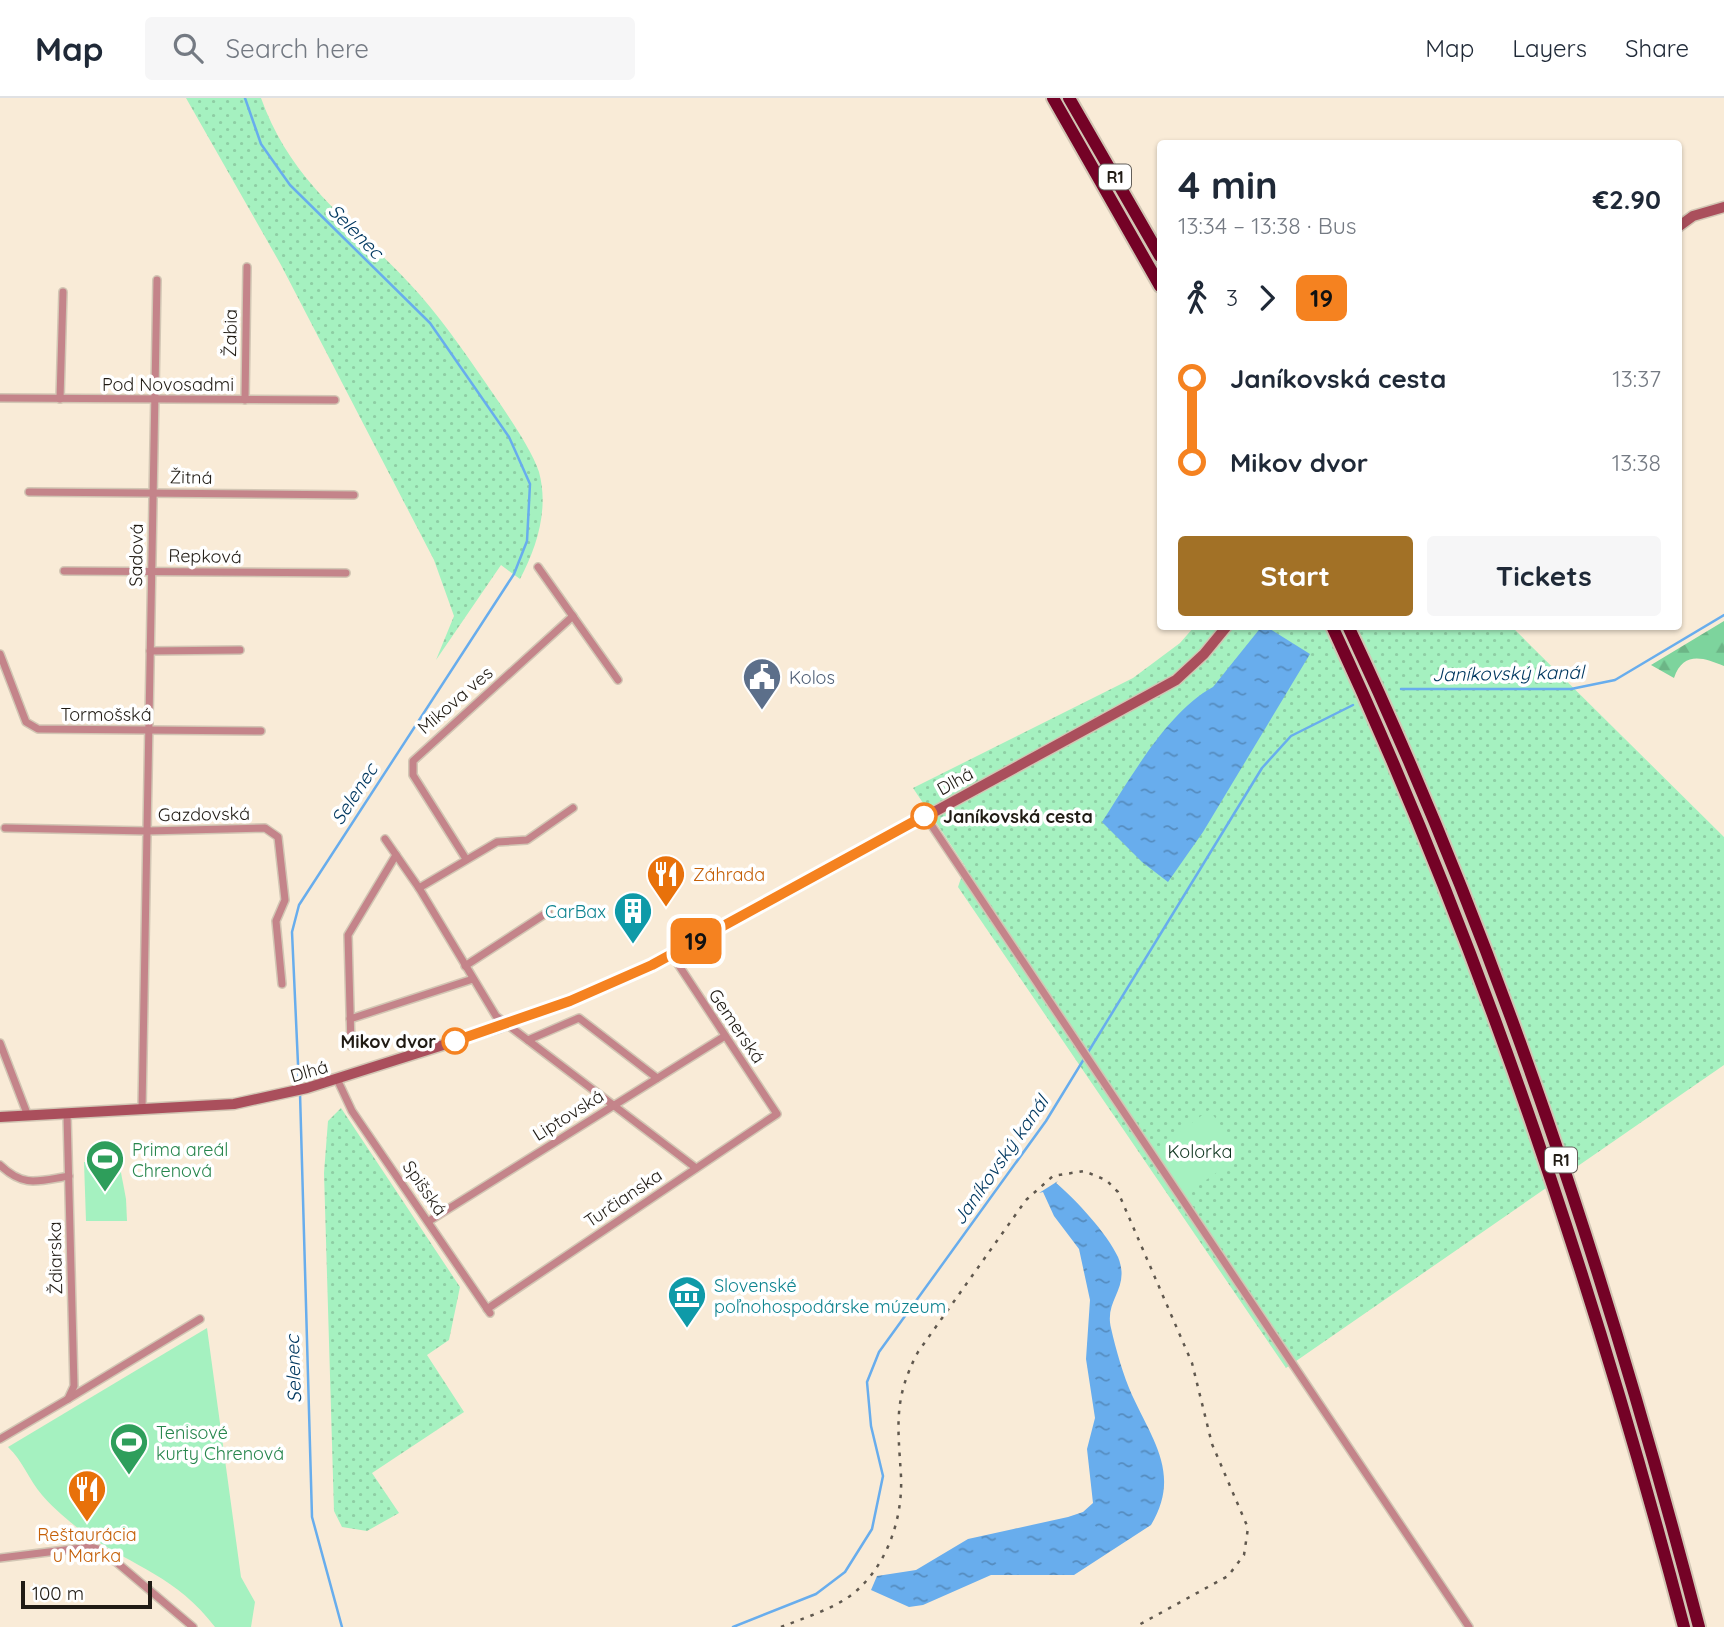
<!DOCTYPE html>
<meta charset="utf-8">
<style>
:root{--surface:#fff;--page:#f6f6f7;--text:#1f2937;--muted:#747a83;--line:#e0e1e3;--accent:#a27126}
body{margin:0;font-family:Quicksand,sans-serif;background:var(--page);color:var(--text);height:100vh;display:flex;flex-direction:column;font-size:26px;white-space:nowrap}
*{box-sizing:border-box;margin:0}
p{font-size:23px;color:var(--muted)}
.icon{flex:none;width:38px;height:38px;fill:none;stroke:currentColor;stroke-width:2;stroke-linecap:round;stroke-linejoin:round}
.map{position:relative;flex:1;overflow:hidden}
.details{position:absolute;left:1157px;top:42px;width:525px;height:490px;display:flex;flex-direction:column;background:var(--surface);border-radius:7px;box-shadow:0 2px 5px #0004}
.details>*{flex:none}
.badge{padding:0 14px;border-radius:10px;font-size:24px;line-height:46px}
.scale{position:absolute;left:21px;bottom:18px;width:131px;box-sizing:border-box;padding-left:7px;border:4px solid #201b14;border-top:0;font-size:19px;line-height:24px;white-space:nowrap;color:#201b14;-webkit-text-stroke:5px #fff;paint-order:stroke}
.map>.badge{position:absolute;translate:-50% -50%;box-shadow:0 0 0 4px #fff}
.legs{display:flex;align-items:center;gap:10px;height:77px;padding:0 21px;font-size:23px}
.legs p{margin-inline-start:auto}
.summary{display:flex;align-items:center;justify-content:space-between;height:119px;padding:0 21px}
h1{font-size:38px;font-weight:800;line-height:52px}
.cta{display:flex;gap:14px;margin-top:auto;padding:14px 21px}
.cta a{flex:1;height:80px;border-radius:7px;background:var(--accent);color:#fff;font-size:28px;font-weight:800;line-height:80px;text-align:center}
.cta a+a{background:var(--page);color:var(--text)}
ul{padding:0 21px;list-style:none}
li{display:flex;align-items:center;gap:24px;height:84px;font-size:26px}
li i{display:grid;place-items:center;width:10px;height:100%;margin:0 9px;background:currentColor}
li i::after{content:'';width:18px;height:18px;margin:-9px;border:5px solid;border-radius:50%;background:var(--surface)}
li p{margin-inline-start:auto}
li:first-child i{background:linear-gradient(#0000 50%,currentColor 0)}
li:last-child i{background:linear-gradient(currentColor 50%,#0000 0)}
header{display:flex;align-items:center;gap:42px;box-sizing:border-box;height:98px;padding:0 35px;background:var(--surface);border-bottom:2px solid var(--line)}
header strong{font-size:33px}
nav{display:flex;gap:38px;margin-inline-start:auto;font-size:24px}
.search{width:490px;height:63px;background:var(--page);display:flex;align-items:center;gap:18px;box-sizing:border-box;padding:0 24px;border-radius:7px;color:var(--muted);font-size:26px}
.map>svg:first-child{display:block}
.grass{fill:url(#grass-dots)}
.forest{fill:url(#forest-firs)}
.park{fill:#a5f1c0}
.water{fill:url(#water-ripples)}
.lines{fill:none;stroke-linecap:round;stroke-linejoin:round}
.stream{stroke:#68aded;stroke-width:2.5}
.street-casing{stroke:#d2c6b4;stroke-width:10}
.secondary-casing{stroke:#d2c6b4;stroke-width:13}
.highway-casing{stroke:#d2c6b4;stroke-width:16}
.street{stroke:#c4848a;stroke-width:7}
.secondary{stroke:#aa4f5c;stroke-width:10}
.highway{stroke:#740226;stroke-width:12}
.rail{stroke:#60584e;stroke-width:2.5;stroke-dasharray:3.5 7;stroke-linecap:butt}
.line-1-casing{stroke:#fff;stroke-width:16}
.line-1{stroke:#f58220;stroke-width:10}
.stop-1-dot{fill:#fff;stroke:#f58220;stroke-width:3.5}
.labels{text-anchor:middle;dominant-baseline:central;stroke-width:7;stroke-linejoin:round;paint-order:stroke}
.shield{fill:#fff;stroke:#635f5a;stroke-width:2}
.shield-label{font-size:16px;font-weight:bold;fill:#201b14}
.street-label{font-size:18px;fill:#201b14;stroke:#fff}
.service-label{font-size:18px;fill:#4e5e75;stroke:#fff;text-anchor:start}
.stop-label{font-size:18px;font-weight:bold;fill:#201b14;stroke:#fff;text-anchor:start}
.food-label{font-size:18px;fill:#c56008;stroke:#fff;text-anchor:start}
.culture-label{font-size:18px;fill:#0d838f;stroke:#fff;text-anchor:end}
.leisure-label{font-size:18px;fill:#27864d;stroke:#fff;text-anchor:start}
.park-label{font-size:18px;fill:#0f351f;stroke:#fff}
.water-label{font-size:19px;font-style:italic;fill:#023961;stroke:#fff}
</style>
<header>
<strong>Map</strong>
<div class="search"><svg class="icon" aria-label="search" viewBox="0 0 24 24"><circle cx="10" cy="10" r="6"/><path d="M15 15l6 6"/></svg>Search here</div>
<nav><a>Map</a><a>Layers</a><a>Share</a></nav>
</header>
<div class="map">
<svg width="1724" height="1529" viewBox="0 0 1724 1529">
<defs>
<pattern id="grass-dots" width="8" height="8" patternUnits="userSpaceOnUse" patternTransform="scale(1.75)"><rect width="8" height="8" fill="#a5f1c0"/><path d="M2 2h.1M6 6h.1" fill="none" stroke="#8ecea4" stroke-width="1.8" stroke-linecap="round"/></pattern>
<pattern id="forest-firs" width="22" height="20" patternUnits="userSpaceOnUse" patternTransform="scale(1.75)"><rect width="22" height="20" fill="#7dd49d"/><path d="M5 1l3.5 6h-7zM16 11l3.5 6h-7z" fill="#6cb586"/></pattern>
<pattern id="water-ripples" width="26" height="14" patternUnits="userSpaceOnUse" patternTransform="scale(1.75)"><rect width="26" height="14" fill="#68aded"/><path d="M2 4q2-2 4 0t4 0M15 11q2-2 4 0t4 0" fill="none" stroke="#558cbf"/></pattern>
</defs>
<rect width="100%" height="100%" fill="#f9ebd7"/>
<g class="grass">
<path d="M186,0H261C293,90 360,129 420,197C448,229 472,265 496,300C509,319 532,352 539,374C549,411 537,449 520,481L501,467L436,562L454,518L434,462L281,167Z"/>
<polygon points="1194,529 1512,529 1724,739 1724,967 1286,1270 958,789 965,768 913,690 1133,580 1180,545"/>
<polygon points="341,1010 460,1189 449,1242 427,1257 464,1314 372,1375 399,1415 367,1433 342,1429 334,1413 324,1075 328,1023"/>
</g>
<path class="forest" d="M1724,523V568C1703,559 1683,553 1674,580L1651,567Z"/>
<g class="park">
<polygon points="1209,1012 1243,1056 1182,1099 1152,1055"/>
<polygon points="84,1064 119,1064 126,1101 127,1123 86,1123"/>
<path d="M207,1230L241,1479L255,1504L251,1529H215C176,1478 136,1470 86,1436C74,1428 51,1408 42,1397C29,1382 23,1363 8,1349Z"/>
</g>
<g class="water">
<path d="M1262,528L1267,529L1310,556L1203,734L1168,784L1142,764L1102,724C1130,681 1167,614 1213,589Z"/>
<path d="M1058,1083L1056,1085C1076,1102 1107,1135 1118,1159C1131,1191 1104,1201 1111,1230C1116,1252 1123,1277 1132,1297C1153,1343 1181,1377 1151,1427L1074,1477H991L923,1507L909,1509L871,1492L877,1478L916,1472L968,1441L1068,1419L1083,1414L1093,1405L1087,1351L1095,1320L1086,1261L1090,1202L1079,1151L1054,1118L1043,1094L1039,1095Z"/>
</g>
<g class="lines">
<g class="stream">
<polyline points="245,0 261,46 290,87 430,225 509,339 530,386 527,443 514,476 299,807 292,834 299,988"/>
<polyline points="1401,591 1571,591 1615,582 1724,517"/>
<polyline points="300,995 312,1419 342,1529"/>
<polyline points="733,1529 816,1496 845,1474 872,1431 883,1378 871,1328 867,1284 879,1254 1046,1023 1262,670 1291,638 1353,607"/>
</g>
<g class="street-casing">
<g id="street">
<polyline points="157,182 147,733 265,730 278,739 285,802 276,823 282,886"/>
<polyline points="0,300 335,302"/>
<polyline points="60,301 63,194"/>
<polyline points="245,302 247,169"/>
<polyline points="29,394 354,397"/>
<polyline points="538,469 618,582"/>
<polyline points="64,473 346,475"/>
<polyline points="150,553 240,552"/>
<polyline points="0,556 26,624 38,631 261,633"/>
<polyline points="920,721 932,728 1469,1529"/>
<polyline points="5,730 147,733 142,1011"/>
<polyline points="385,741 419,790 496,918 696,1070"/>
<polyline points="466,761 413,677 413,663 573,518"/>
<polyline points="419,790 497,744 527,742 573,710"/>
<polyline points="465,868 548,814"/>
<polyline points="350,921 473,881"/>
<polyline points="528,942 579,920 657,980"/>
<polyline points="0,945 28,1018"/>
<polyline points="351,948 348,837 396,757"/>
<polyline points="337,981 352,1013 490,1215"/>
<path d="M0,1067C24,1090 38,1083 69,1078"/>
<polyline points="429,1123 725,938"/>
<polyline points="487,1211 777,1016 672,857"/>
<polyline points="68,1301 200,1221"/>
<polyline points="0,1341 68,1301 74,1288 67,1017"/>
<polyline points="0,1460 89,1449 102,1452 193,1529"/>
</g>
</g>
<g class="secondary-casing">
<g id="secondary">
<polyline points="1678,129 1693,118 1724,109"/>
<polyline points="0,1019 234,1006 307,990 500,929 612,886 672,857 1176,582 1204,556 1227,528"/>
</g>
</g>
<g class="highway-casing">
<g id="highway">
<polyline points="1053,0 1160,188"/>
<polyline points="1069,0 1160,158"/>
<path d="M1332,528C1482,850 1594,1187 1684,1529"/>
<path d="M1348,528C1499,848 1610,1187 1699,1529"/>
</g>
</g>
<use href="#street" class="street"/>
<use href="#secondary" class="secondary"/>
<use href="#highway" class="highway"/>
<path class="rail" d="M781,1529C804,1520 830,1512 850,1498C886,1471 903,1422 901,1378C898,1328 893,1301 918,1254L1026,1102L1053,1078L1084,1073L1106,1082L1118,1094L1192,1265L1212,1346L1248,1430L1244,1457L1228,1478L1135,1529"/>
</g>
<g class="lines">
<g class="line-1-casing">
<polyline id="line-1" points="455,943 570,903 652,867 924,718"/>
</g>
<use href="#line-1" class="line-1"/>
</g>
<defs>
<g id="civic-pin" transform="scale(2.0125)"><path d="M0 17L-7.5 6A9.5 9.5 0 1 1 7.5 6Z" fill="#5c6f8a" stroke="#fff"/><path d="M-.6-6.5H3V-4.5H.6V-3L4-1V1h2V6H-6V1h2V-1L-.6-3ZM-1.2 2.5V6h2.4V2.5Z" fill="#fff"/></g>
<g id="restaurant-pin" transform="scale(2.0125)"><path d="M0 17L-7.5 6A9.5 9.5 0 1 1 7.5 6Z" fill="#e8710a" stroke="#fff"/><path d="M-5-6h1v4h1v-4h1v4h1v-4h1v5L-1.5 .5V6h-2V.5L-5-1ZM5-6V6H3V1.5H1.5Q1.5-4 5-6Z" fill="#fff"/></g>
<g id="building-pin" transform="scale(2.0125)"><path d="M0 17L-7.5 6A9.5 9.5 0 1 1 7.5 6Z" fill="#0f9aa8" stroke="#fff"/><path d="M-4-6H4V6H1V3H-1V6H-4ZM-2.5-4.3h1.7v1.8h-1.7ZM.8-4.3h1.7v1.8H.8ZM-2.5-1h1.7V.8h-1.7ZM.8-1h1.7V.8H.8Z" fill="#fff"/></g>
<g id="stadium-pin" transform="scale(2.0125)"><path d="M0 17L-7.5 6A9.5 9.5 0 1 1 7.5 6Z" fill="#2e9e5b" stroke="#fff"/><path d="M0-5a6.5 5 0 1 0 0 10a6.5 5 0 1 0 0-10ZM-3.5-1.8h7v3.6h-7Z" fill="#fff"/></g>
<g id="museum-pin" transform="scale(2.0125)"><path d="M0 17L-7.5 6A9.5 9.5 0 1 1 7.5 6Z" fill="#0f9aa8" stroke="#fff"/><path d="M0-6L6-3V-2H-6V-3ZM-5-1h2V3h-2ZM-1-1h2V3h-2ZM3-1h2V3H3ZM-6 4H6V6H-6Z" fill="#fff"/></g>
</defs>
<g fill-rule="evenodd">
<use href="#civic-pin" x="762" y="579"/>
<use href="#restaurant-pin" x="666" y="776"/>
<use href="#building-pin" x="633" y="813"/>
<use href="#stadium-pin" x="105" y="1061"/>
<use href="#museum-pin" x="687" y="1197"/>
<use href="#stadium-pin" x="129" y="1344"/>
<use href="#restaurant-pin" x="87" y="1391"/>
</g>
<g class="stop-1-dot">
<circle cx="924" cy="718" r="12"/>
<circle cx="455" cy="943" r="12"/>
</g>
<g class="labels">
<g class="shield">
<rect x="1099" y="66.5" width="32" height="25" rx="5"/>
<rect x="1545" y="1049.5" width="32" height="25" rx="5"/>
</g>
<g class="shield-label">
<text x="1115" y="79">R1</text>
<text x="1561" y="1062">R1</text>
</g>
<g class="street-label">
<text transform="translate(230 235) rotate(-89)">Žabia</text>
<text x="168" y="286">Pod Novosadmi</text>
<text transform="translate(191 379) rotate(1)">Žitná</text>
<text transform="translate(136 457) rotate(-89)">Sadová</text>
<text transform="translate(205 458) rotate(1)">Repková</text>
<text transform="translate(455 602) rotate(-41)">Mikova ves</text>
<text x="106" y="616">Tormošská</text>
<text transform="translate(955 683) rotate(-29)">Dlhá</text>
<text transform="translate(204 716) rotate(-1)">Gazdovská</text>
<text transform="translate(737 928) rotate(56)">Gemerská</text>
<text transform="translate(309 973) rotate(-16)">Dlhá</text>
<text transform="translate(568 1017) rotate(-32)">Liptovská</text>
<text transform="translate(425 1090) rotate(55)">Spišská</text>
<text transform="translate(623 1100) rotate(-34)">Turčianska</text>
<text transform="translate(55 1160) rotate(-91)">Ždiarska</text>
</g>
<g class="service-label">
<text x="789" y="579">Kolos</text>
</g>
<g class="stop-label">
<text x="943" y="718">Janíkovská cesta</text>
<text x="436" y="943" text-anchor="end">Mikov dvor</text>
</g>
<g class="food-label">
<text x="693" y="776">Záhrada</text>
<text x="87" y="1436" text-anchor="middle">Reštaurácia<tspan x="87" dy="21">u Marka</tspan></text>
</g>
<g class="culture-label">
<text x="606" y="813">CarBax</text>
<text x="714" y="1187" text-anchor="start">Slovenské<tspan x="714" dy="21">poľnohospodárske múzeum</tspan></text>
</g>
<g class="leisure-label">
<text x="132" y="1051">Prima areál<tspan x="132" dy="21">Chrenová</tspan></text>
<text x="156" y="1334">Tenisové<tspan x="156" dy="21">kurty Chrenová</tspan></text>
</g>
<g class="park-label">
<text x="1200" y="1053">Kolorka</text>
</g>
<g class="water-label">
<text transform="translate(356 133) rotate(45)">Selenec</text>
<text transform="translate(1508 575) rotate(-1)">Janíkovský kanál</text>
<text transform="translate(354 696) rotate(-57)">Selenec</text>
<text transform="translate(1000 1062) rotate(-55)">Janíkovský kanál</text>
<text transform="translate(293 1271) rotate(-92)">Selenec</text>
</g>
</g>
</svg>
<div class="scale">100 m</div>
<b class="badge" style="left:696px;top:843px;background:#f58220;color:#111">19</b>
<section class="details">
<div class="summary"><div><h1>4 min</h1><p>13:34 – 13:38 · Bus</p></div><b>€2.90</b></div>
<div class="legs"><svg class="icon" aria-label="walk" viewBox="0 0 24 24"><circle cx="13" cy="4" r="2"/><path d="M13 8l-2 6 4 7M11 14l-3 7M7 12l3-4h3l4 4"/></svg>3<svg class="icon" aria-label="forward" viewBox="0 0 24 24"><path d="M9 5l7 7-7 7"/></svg><b class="badge" style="background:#f58220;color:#111">19</b></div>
<ul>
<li><i style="color:#f58220"></i><b>Janíkovská cesta</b><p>13:37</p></li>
<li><i style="color:#f58220"></i><b>Mikov dvor</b><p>13:38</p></li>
</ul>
<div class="cta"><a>Start</a><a>Tickets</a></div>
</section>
</div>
